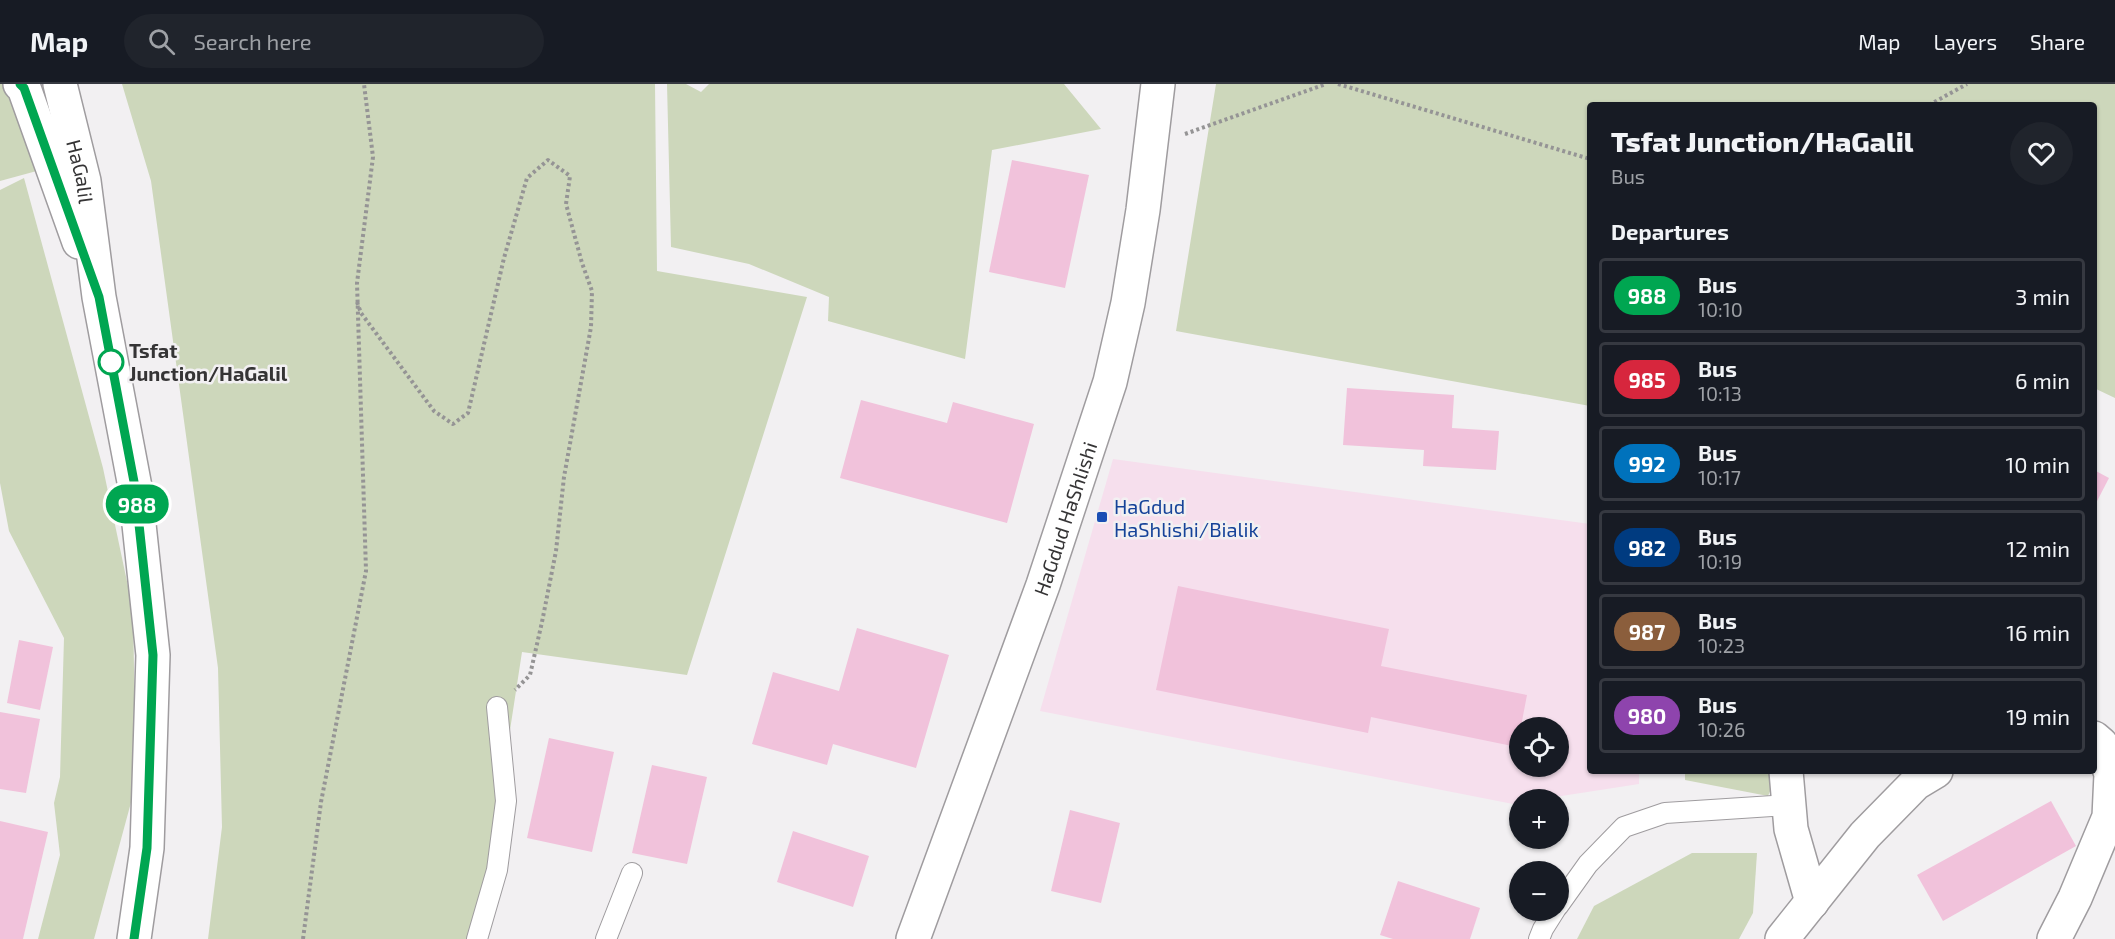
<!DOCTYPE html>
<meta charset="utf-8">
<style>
:root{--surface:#171b24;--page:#20242c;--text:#f1f3f6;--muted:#9ea1a6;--line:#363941}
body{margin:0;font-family:"Exo 2",sans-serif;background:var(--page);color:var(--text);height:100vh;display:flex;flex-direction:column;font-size:22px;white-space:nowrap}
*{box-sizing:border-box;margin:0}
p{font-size:20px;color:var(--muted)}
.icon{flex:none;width:33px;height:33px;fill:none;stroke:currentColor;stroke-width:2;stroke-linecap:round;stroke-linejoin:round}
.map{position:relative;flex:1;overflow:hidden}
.drawer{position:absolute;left:1587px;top:18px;width:510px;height:672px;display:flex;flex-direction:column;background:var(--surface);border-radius:6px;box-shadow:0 2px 4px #0004}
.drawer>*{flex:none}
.badge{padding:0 12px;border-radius:20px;font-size:21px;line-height:39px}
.tools{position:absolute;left:1509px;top:633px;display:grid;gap:12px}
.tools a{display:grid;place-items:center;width:60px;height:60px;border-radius:50%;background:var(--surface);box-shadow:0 2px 4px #0004;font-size:30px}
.map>.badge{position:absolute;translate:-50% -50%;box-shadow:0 0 0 3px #fff}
h2{padding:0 24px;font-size:22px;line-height:54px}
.round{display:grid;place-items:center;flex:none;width:63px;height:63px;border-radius:32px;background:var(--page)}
.summary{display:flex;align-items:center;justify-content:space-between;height:102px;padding:0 24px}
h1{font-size:28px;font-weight:800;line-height:45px}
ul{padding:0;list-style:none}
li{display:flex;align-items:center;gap:18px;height:75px;margin:0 12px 9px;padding:0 12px;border:3px solid var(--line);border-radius:6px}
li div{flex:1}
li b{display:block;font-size:22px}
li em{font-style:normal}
li .badge{min-width:66px;font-weight:700;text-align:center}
header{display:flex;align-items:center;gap:36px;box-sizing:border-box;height:84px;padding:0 30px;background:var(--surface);border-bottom:2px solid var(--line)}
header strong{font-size:28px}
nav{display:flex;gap:33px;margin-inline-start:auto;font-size:21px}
.search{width:420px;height:54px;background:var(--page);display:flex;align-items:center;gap:15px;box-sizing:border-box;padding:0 21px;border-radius:33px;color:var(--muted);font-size:22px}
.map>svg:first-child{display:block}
.education{fill:#f6dfed;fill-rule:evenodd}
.green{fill:#cdd7bb}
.building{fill:#f1c2db}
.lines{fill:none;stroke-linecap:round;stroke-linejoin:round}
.service-casing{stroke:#9f9c9f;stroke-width:22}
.minor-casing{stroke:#9f9c9f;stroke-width:36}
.tertiary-casing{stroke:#9f9c9f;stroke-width:36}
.secondary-casing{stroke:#9f9c9f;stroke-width:36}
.path{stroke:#959495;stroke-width:4;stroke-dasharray:3 3;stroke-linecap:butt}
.service{stroke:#fff;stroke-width:20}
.minor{stroke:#fff;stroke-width:33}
.tertiary{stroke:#fff;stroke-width:33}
.secondary{stroke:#fff;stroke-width:33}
.line-casing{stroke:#fff;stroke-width:14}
.line{stroke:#00a651;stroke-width:9}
.stop-dot{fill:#fff;stroke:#00a651;stroke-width:3}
.transit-dot{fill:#1a4fb4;stroke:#f2f0f2;stroke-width:2}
.labels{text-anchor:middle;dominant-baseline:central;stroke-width:5;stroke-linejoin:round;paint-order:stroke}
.street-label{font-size:20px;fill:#353435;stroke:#f2f0f2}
.stop-label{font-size:20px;font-weight:bold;fill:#353435;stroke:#f2f0f2;text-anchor:start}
.transit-label{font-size:20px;fill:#164399;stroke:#f2f0f2;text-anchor:start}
</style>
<header>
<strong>Map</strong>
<div class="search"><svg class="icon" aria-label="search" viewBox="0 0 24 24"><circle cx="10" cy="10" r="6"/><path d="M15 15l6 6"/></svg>Search here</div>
<nav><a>Map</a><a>Layers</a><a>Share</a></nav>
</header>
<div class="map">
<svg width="2115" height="855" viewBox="0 0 2115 855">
<rect width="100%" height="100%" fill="#f2f0f2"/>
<path class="education" d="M1113,375L1590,440V687H1639V700L1542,715L1520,716L1519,719L1513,720L1040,627ZM1520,644H1558V682H1520Z"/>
<g class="green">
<polygon points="0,0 6,0 44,85 0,97"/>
<polygon points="122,0 655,0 657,187 807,213 687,591 522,568 482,828 473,855 208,855 222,743 218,584 151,97"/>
<polygon points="667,0 686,0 701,8 709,0 1064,0 1101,45 992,66 965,275 828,237 829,213 749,180 671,163"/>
<polygon points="1216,0 2115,0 2115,314 2094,304 2094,21 1590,21 1590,322 1176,247"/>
<polygon points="24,94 103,384 133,526 136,700 94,855 38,855 60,771 54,719 60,693 64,554 9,447 0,399 0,106"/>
<polygon points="1685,687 1779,687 1768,712 1685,696"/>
<polygon points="1692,769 1757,769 1753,829 1739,855 1577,855 1594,822"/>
</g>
<g class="building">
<polygon points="1012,76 1089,91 1065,204 989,188"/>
<polygon points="1347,304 1454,311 1452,344 1499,347 1496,386 1423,382 1424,366 1343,361"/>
<polygon points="861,316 947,339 953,318 1034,340 1007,439 840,394"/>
<polygon points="2094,386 2109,394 2094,423"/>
<polygon points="1178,502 1389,545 1381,582 1527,611 1517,663 1371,633 1368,649 1156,606"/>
<polygon points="857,544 949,571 916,684 833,660 827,681 752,660 773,588 839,607"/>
<polygon points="19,556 53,563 40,626 7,619"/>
<polygon points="0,628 40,635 26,709 0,705"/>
<polygon points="549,654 614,668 592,768 527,754"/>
<polygon points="652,681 707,693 687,780 632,769"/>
<polygon points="2051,717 2076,762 1943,837 1917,791"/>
<polygon points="1070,726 1120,739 1101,819 1051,807"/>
<polygon points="0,737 48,748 23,855 0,855"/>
<polygon points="793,747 869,772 853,823 777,798"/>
<polygon points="1398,797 1480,824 1470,855 1393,855 1380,851"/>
</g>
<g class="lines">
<g class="service-casing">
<g id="service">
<polyline points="1558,822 1588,780 1624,743 1665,729 1789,721"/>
<polyline points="477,855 497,786 506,717 497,623"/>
<polyline points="606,855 632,789"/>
<polyline points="1539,855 1543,845 1555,826"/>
</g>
</g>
<g class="minor-casing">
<g id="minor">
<polyline points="1786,687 1791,745 1812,818"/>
<polyline points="1782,855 1865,751 1916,699 1936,687"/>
<polyline points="2054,855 2075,814 2109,733 2111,690 2101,660 2094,654"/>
</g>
</g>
<g class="tertiary-casing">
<g id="tertiary">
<path id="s1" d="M913,855L1043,501L1110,298L1128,219L1143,126L1158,0"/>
</g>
</g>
<g class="secondary-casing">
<g id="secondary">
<polyline points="20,0 24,4 79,158"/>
<path id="s2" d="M60,0L84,97L99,213L135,403L153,571L147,764L134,855"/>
</g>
</g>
<g class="path">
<polyline points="1338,0 1590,75"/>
<polyline points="1929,21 1967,0"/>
<polyline points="1185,50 1326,0"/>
<polyline points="357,218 361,229 434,327 453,340 468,329 504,174 527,94 548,76 570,92 566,120 582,179 592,207 591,243 564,393 556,467 542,538 530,591 515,606"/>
<polyline points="303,855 321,718 366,487 357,199 373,73 364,0"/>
</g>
<use href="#service" class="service"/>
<use href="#minor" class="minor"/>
<use href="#tertiary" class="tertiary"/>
<use href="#secondary" class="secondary"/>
</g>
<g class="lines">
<g class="line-casing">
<polyline id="line" points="20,0 24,4 99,213 135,403 153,571 147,764 134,855"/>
</g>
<use href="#line" class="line"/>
</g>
<circle class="stop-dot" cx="111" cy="278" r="12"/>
<rect class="transit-dot" x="1096" y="427" width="12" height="12" rx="3"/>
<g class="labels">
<g class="street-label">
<text stroke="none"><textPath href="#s2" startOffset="90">HaGalil</textPath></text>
<text stroke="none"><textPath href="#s1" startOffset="447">HaGdud HaShlishi</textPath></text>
</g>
<g class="stop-label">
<text x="129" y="266">Tsfat<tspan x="129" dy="23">Junction/HaGalil</tspan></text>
</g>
<g class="transit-label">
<text x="1114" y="422">HaGdud<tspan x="1114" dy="23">HaShlishi/Bialik</tspan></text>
</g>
</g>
</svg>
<div class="tools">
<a><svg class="icon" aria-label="locate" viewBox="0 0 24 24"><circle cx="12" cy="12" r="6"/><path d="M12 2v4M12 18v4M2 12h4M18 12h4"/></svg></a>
<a>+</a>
<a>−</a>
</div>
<b class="badge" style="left:137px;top:420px;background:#00a651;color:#fff">988</b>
<section class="drawer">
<div class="summary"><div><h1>Tsfat Junction/HaGalil</h1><p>Bus</p></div><a class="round"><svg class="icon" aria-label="heart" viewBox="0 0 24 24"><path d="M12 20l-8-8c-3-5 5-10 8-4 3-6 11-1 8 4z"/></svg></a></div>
<h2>Departures</h2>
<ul>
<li><span class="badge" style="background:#00a651;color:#fff">988</span><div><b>Bus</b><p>10:10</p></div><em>3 min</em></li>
<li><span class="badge" style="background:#d7263d;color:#fff">985</span><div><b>Bus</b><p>10:13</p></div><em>6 min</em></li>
<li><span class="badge" style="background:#0072bc;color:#fff">992</span><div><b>Bus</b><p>10:17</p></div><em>10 min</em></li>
<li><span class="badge" style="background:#003b80;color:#fff">982</span><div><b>Bus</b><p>10:19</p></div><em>12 min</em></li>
<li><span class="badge" style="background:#8b5e3c;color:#fff">987</span><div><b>Bus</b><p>10:23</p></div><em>16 min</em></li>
<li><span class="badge" style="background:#8e44ad;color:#fff">980</span><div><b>Bus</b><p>10:26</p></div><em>19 min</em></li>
</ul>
</section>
</div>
